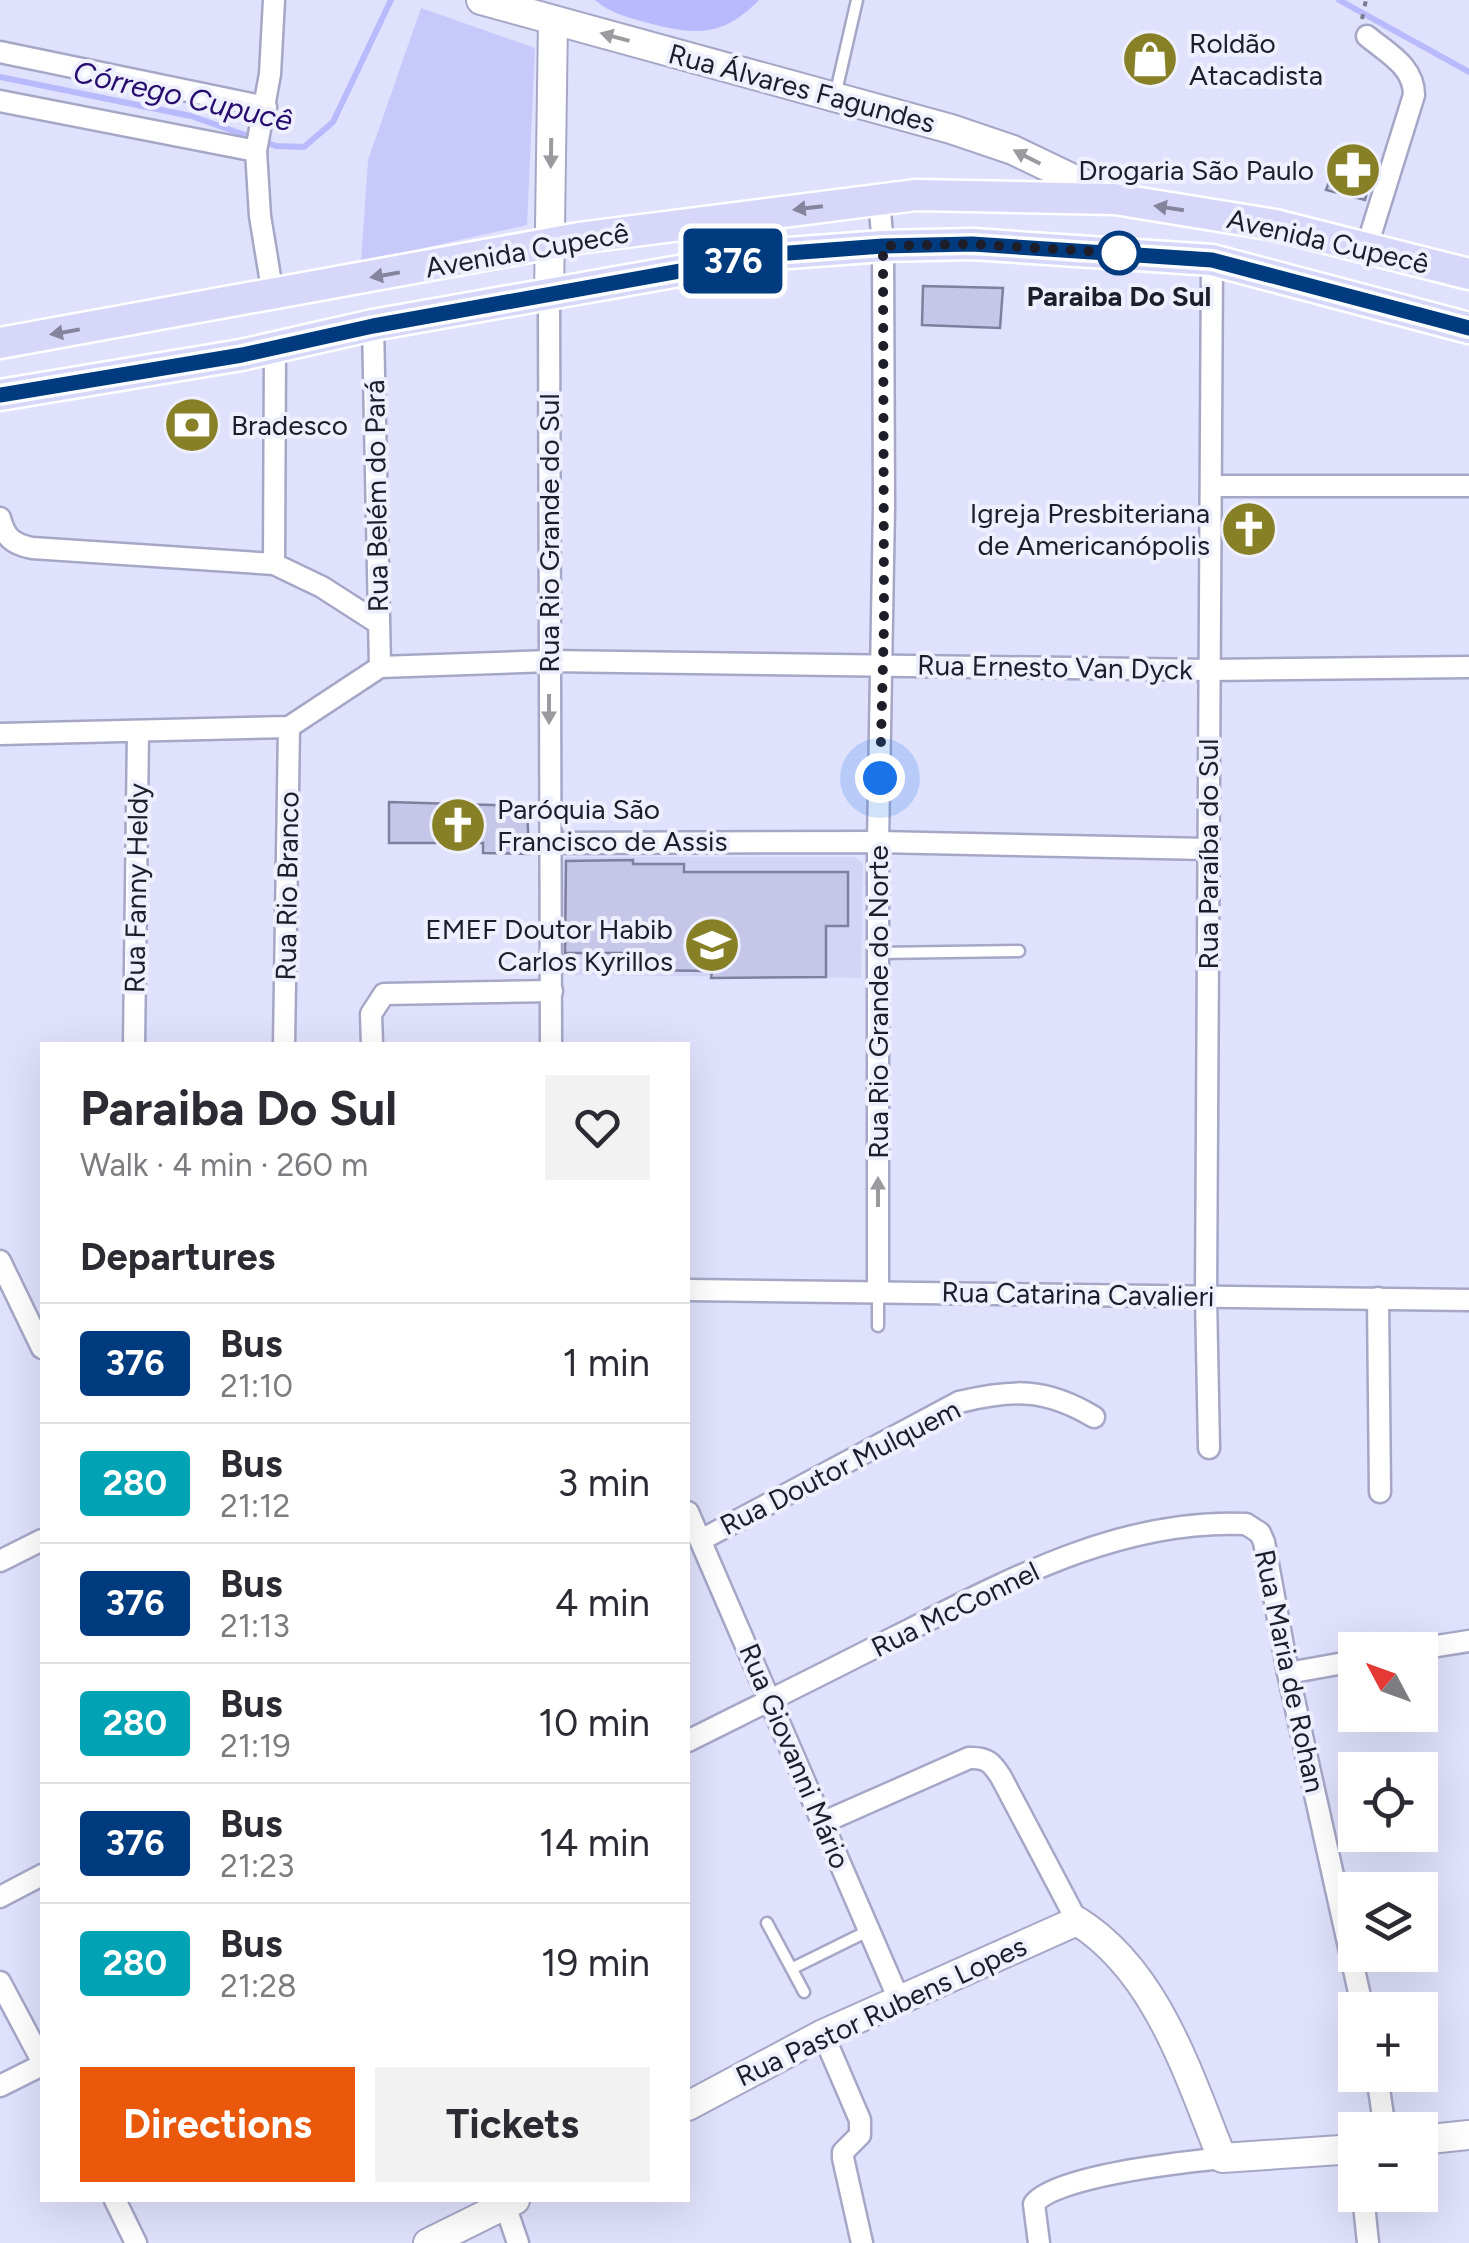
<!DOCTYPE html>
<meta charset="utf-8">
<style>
:root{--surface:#fff;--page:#f2f2f3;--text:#2b2b33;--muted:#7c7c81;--line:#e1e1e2;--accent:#ea580c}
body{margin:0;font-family:Figtree,sans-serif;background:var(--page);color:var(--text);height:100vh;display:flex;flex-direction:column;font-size:38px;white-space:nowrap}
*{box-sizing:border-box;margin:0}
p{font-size:32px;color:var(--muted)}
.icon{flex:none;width:55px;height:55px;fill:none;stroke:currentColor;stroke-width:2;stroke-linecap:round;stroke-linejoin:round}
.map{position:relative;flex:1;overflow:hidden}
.sheet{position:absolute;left:40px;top:1042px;width:650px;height:1160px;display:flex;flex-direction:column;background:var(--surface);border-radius:0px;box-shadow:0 10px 40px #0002}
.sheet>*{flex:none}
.badge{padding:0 20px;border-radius:8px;font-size:35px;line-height:65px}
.needle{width:65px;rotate:311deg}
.buttons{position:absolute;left:1338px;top:1632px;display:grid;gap:20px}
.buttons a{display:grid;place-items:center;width:100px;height:100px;border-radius:0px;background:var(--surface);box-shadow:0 10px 40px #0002;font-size:50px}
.you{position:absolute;width:50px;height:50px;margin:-25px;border:8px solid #fff;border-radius:50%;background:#1a73e8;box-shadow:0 0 0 15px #1a73e833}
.map>.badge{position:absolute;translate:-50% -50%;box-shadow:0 0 0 5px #fff}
h2{padding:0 40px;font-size:38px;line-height:90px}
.round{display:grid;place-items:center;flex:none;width:105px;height:105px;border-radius:0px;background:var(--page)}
.overview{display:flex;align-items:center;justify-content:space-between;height:170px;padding:0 40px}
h1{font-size:48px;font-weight:700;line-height:75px}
.button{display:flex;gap:20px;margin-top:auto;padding:20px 40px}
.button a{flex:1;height:115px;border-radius:0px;background:var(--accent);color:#fff;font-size:40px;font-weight:700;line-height:115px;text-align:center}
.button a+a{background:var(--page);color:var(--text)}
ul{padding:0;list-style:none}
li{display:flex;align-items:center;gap:30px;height:120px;padding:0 40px;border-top:2px solid var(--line)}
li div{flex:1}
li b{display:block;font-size:38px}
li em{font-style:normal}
li .badge{min-width:110px;font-weight:700;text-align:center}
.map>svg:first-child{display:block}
.built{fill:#d4d5f6}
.green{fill:#c8c9fb}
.water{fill:#b9b9fd}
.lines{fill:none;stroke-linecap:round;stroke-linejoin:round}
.stream{stroke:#b9b9fd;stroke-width:6}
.building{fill:#c6c7e8;stroke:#7f809e;stroke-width:2.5}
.lane-casing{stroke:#a6a7c7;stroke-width:15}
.street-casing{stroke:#a6a7c7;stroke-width:25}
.secondary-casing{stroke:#a6a7c7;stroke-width:32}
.primary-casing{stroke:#fff;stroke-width:35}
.path{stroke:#7a7b8e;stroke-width:4;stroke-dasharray:5 8;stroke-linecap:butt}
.lane{stroke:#fff;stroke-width:10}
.street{stroke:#fff;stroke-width:20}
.secondary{stroke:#fff;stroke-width:28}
.primary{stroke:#d7d7fa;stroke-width:30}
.oneway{fill:#9a9a9f}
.oneway2{fill:#84849c}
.line-casing{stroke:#fff;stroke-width:22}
.line{stroke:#003b80;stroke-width:15}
.walk{stroke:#1e1e2a;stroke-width:10;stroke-dasharray:0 18}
.stop-dot{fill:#fff;stroke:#003b80;stroke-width:5}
.labels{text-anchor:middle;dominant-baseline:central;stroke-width:8;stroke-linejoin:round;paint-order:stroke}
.poi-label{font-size:28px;fill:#1e1e2a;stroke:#eff0fe;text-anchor:start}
.street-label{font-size:28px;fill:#1e1e2a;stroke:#eff0fe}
.stop-label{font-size:28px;font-weight:bold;fill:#1e1e2a;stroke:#eff0fe}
.water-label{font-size:30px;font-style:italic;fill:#270c6e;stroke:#eff0fe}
</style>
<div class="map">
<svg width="1469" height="2243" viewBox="0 0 1469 2243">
<rect width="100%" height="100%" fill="#e0e2fd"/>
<polygon class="built" points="566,857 855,857 863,863 861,978 562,975 563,861"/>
<polygon class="green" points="421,8 535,48 527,225 361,262 368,160"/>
<path class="water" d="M595,0H759C721,39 693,35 645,22C626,17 610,13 595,0Z"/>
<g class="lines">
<g class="stream">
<polyline points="1339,0 1469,72"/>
<polyline points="0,77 191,116 276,146 304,147 333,122 391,0"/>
</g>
</g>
<g class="building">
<polygon points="1342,148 1376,160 1365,200 1326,190"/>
<polygon points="923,286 1003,288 1000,328 922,325"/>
<polygon points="389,802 527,806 529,854 483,853 483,843 389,843"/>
<polygon points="633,860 633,864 684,864 684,872 848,872 848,926 826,926 826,977 711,978 712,971 638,970 639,953 565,953 566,861"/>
</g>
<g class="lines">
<g class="lane-casing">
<g id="lane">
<polyline points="835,96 857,0"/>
<polyline points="878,953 1019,951"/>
<polyline points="878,1292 878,1326"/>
<polyline points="767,1923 804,1992"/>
<polyline points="793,1968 870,1930"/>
</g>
</g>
<g class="street-casing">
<g id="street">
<path d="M1367,36C1387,53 1414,66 1414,95L1367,246"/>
<polyline points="0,52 266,107"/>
<polyline points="0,101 256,151"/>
<polyline points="273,295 260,216 256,151 270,74 274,0"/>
<polyline points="549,296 551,1045"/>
<polyline points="373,325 380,667"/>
<polyline points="1212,486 1469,486"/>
<path d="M0,518C5,537 12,544 32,548L274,564L322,587L378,623"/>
<polyline points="274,564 275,347"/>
<polyline points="0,734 289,727 380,667 549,661 1209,670 1469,667"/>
<polyline points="550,843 878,842 1208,849"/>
<polyline points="134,1045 138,732"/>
<polyline points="284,1045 289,727"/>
<polyline points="372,1045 371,1014 384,994 552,991"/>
<polyline points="0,1261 42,1348"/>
<polyline points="688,1290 1469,1300"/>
<polyline points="878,1290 878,842 884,507 883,246 879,199"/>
<polyline points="1378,1298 1380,1492"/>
<polyline points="1209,1448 1206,1297 1212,260"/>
<polyline points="688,1512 900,2002"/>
<path d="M701,1540L959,1402C1013,1389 1046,1388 1094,1417"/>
<polyline points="0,1561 42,1540"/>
<polyline points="1412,1650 1469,1641"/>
<polyline points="1288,1673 1355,1661"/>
<path d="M688,1741C756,1707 825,1673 893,1638C1003,1583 1118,1518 1246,1524L1260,1533L1264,1542L1288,1673L1363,2010"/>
<path d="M824,1822L969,1758C987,1757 992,1763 1001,1777L1077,1921"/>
<polyline points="0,1897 42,1875"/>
<polyline points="0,1982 42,2061"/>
<polyline points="823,2034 860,2120 860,2135 843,2152 843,2158 862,2243"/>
<polyline points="1377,2075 1385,2130"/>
<polyline points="0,2086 42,2065"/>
<polyline points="1363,2195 1368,2243"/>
<polyline points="115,2200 136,2243"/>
<polyline points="505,2205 518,2243"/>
<path d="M1039,2243L1034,2204C1053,2176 1185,2162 1222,2158"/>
</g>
</g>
<g class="secondary-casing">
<g id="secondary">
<polyline points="481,0 951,129 1013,150 1113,198"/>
<polyline points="549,296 553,20"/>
<path d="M688,2106L823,2034L1077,1921C1157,1971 1188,2074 1222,2158L1355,2149"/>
<polyline points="1420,2140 1469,2135"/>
<polyline points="428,2243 515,2200"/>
</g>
</g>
<g class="primary-casing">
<g id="primary">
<polyline points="0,343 579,238 916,195 1115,199 1275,225 1469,274"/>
<polyline points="0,395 241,355 373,325 775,254 883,246 972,244 1212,260 1469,328"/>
</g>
</g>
<polyline class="path" points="1362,19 1366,0"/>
<use href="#lane" class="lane"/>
<use href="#street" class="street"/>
<use href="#secondary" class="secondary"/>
<use href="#primary" class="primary"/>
</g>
<defs><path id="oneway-solid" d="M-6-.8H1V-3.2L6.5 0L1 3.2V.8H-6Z" transform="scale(2.5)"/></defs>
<g class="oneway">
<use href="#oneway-solid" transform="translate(615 37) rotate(-165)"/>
<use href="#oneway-solid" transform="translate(551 153) rotate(91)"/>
<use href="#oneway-solid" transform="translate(1027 157) rotate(-153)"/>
<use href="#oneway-solid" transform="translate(549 709) rotate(90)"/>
<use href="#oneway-solid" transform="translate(878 1192) rotate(-90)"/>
</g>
<g class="oneway2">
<use href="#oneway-solid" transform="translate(808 208) rotate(173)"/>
<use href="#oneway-solid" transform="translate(1169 208) rotate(-171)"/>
<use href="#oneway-solid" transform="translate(385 275) rotate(170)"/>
<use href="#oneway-solid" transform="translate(65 332) rotate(170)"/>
</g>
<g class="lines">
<g class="line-casing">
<polyline id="line" points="0,395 242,355 373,326 775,254 883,246 972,244 1212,260 1469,328"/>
</g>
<use href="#line" class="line"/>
<polyline class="walk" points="880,778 884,624 883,246 972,244 1119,253"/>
</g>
<defs>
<g id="shop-disc" transform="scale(2.875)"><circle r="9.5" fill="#888027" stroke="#eff0fe"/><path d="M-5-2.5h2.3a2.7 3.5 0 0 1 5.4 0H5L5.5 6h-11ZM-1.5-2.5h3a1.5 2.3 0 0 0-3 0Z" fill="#fff"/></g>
<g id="pharmacy-disc" transform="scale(2.875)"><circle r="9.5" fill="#888027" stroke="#eff0fe"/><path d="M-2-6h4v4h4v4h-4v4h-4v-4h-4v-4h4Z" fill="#fff"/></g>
<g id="bank-disc" transform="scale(2.875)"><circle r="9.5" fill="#888027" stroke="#eff0fe"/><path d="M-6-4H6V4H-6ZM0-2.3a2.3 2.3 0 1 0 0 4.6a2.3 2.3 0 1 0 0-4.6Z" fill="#fff"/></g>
<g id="church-disc" transform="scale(2.875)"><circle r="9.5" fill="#888027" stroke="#eff0fe"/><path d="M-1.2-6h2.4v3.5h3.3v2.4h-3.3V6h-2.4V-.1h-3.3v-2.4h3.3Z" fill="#fff"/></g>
<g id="school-disc" transform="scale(2.875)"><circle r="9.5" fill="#888027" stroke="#eff0fe"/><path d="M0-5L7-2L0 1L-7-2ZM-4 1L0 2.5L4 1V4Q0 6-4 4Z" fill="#fff"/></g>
</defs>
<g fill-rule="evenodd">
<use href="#shop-disc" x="1150" y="59"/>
<use href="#pharmacy-disc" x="1353" y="170"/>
<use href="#bank-disc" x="192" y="425"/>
<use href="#church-disc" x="1249" y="529"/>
<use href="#church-disc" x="458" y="825"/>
<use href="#school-disc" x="712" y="945"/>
</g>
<circle class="stop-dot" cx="1119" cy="253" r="20"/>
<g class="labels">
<g class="poi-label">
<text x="1189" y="43">Roldão<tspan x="1189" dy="32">Atacadista</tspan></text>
<text x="1314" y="170" text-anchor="end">Drogaria São Paulo</text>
<text x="231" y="425">Bradesco</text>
<text x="1210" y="513" text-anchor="end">Igreja Presbiteriana<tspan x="1210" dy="32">de Americanópolis</tspan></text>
<text x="497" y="809">Paróquia São<tspan x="497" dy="32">Francisco de Assis</tspan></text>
<text x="673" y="929" text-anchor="end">EMEF Doutor Habib<tspan x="673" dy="32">Carlos Kyrillos</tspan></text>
</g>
<g class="street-label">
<text transform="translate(802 88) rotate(15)">Rua Álvares Fagundes</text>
<text transform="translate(1328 241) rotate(13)">Avenida Cupecê</text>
<text transform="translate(527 250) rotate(-10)">Avenida Cupecê</text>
<text transform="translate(376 496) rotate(-91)">Rua Belém do Pará</text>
<text transform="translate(549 533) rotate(-90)">Rua Rio Grande do Sul</text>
<text transform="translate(1055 667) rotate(1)">Rua Ernesto Van Dyck</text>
<text transform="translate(1208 854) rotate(-90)">Rua Paraíba do Sul</text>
<text transform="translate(287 886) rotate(-89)">Rua Rio Branco</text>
<text transform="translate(136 888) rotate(-89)">Rua Fanny Heldy</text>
<text transform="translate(878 1002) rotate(-90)">Rua Rio Grande do Norte</text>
<text transform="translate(1078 1294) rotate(1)">Rua Catarina Cavalieri</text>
<text transform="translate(840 1467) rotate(-27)">Rua Doutor Mulquem</text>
<text transform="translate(955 1609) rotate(-26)">Rua McConnel</text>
<text transform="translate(1290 1671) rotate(78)">Rua Maria de Rohan</text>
<text transform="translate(795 1756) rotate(67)">Rua Giovanni Mário</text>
<text transform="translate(881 2011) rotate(-25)">Rua Pastor Rubens Lopes</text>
</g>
<g class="stop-label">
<text x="1119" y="296">Paraiba Do Sul</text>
</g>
<g class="water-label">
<text transform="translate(183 96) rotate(13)">Córrego Cupucê</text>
</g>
</g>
</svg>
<div class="buttons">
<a><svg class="needle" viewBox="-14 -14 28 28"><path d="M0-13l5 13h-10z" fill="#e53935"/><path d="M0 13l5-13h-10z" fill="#7c7c81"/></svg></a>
<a><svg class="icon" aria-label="locate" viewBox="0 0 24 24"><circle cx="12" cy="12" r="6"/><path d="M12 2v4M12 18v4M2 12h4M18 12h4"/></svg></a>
<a><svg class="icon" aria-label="layers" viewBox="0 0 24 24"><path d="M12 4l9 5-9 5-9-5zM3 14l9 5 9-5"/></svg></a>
<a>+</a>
<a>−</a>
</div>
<div class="you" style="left:880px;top:778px"></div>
<b class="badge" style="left:733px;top:261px;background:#003b80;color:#fff">376</b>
<section class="sheet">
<div class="overview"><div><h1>Paraiba Do Sul</h1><p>Walk · 4 min · 260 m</p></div><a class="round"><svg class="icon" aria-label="heart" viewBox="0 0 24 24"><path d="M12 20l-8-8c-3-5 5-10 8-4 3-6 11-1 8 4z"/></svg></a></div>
<h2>Departures</h2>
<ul>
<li><span class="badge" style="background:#003b80;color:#fff">376</span><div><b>Bus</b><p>21:10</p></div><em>1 min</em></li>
<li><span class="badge" style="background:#00a3b4;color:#fff">280</span><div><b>Bus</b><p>21:12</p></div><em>3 min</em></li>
<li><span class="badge" style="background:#003b80;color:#fff">376</span><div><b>Bus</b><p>21:13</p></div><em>4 min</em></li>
<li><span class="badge" style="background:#00a3b4;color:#fff">280</span><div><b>Bus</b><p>21:19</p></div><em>10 min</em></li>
<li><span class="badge" style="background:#003b80;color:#fff">376</span><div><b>Bus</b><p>21:23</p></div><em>14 min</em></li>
<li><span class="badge" style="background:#00a3b4;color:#fff">280</span><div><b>Bus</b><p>21:28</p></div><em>19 min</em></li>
</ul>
<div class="button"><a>Directions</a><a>Tickets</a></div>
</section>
</div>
